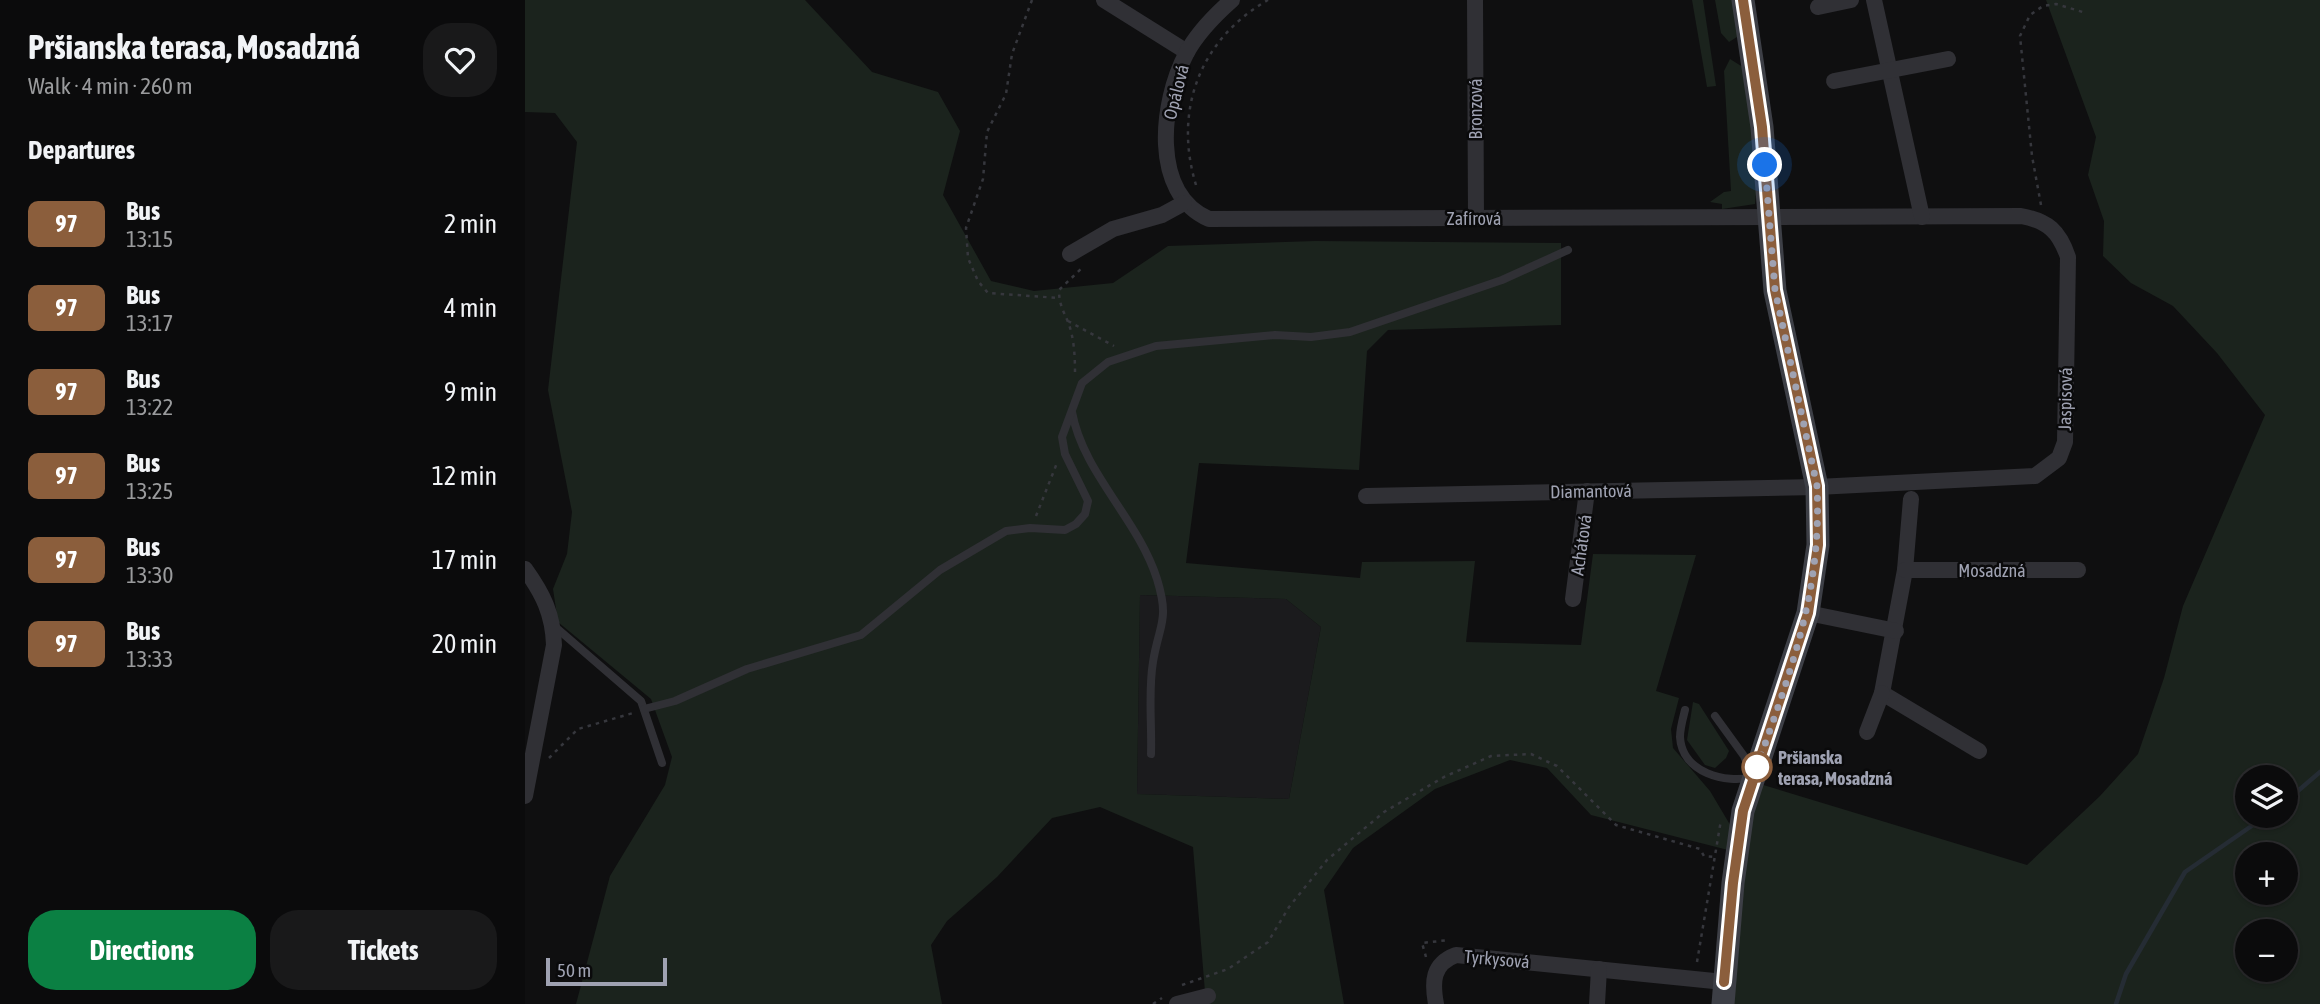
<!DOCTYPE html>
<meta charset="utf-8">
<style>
:root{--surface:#0b0b0c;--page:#19191a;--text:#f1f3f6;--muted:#9a9b9d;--line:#2b2b2d;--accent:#0b8043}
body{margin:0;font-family:"Asap Condensed",sans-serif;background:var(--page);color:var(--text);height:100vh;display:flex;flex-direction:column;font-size:26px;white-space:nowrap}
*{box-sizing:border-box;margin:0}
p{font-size:23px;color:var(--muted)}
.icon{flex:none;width:38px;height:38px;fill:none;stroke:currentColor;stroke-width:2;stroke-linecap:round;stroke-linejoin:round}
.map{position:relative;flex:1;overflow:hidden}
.side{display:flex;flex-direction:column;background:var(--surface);width:525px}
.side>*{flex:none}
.badge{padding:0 14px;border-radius:10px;font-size:24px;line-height:46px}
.controls{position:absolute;left:1710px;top:765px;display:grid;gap:14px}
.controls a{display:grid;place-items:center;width:63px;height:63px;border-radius:50%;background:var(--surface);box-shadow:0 2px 5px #0004,0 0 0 2px var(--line);font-size:35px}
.scale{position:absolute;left:21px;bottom:18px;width:121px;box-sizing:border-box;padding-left:7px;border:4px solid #9fa2b2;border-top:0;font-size:19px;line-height:24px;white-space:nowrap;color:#9fa2b2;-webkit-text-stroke:5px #0a0a0b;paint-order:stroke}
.you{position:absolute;width:35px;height:35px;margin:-18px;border:5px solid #fff;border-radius:50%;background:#1a73e8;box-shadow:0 0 0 10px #1a73e833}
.map>.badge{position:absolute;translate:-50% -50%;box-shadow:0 0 0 4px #fff}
h2{padding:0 28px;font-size:26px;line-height:63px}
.round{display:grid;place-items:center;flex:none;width:74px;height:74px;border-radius:28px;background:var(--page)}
.summary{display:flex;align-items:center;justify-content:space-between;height:119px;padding:0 28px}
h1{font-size:33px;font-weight:700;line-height:52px}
.cta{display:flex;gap:14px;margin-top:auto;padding:14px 28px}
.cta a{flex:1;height:80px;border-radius:28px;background:var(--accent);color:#fff;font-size:28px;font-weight:700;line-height:80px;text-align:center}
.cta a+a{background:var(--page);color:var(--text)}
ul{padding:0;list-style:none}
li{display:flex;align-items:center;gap:21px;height:84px;padding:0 28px}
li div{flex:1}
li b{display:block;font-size:26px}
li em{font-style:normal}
li .badge{min-width:77px;font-weight:700;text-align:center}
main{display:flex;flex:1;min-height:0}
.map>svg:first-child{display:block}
.built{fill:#1b1b1d}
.green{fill:#1b231d;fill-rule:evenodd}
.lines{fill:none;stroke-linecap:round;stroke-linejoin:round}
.stream{stroke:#252c34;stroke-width:4.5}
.path{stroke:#36373d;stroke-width:2.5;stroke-dasharray:3.5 5;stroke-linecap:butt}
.lane{stroke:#303035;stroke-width:8}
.street{stroke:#303035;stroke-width:16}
.secondary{stroke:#3d3f46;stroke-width:23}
.line-casing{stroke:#fff;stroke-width:16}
.line{stroke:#8b5e3c;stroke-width:10}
.walk{stroke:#9fa2b2;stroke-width:7;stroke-dasharray:0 12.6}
.stop-dot{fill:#fff;stroke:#8b5e3c;stroke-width:3.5}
.labels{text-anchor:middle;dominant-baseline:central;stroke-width:5;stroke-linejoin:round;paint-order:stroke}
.street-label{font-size:18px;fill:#9fa2b2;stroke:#0a0a0b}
.stop-label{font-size:18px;font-weight:bold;fill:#9fa2b2;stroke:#0a0a0b;text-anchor:start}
</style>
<main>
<section class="side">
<div class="summary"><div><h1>Pršianska terasa, Mosadzná</h1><p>Walk · 4 min · 260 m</p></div><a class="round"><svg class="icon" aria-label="heart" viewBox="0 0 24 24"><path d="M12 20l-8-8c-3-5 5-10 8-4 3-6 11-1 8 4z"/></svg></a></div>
<h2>Departures</h2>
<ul>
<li><span class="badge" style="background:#8b5e3c;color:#fff">97</span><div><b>Bus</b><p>13:15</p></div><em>2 min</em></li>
<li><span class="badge" style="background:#8b5e3c;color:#fff">97</span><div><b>Bus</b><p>13:17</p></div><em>4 min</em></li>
<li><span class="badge" style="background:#8b5e3c;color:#fff">97</span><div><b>Bus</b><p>13:22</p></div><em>9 min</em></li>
<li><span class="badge" style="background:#8b5e3c;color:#fff">97</span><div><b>Bus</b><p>13:25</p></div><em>12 min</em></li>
<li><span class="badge" style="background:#8b5e3c;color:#fff">97</span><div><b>Bus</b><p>13:30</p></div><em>17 min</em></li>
<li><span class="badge" style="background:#8b5e3c;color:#fff">97</span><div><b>Bus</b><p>13:33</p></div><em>20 min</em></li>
</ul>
<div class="cta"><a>Directions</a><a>Tickets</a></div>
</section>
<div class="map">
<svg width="1795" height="1004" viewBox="0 0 1795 1004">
<rect width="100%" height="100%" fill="#0f0f10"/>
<polygon class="built" points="615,595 761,599 796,627 764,799 612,794"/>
<g class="green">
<path d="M0,0H280L347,72L413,92L435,131L418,195L466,281L509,291L588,283L643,246L790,241L1036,243V325L863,330L842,351L834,470L674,463L661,563L835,578L837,562L950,561L941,642L1056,645L1068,554L1171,555L1131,691L1154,698L1146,729L1148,748L1185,791L1207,828L1203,850L1066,815L1022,768L985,760L910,789L828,848L799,890L819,1004H681L668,847L575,807L527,818L472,877L422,921L406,945L417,1004H51L85,876L140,785L147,757L126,699L33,622L28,589L42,554L47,512L23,390L52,142L30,113L0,112ZM615,595L761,599L796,627L764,799L612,794Z"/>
<polygon points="1167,0 1178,0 1191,86 1182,87"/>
<polygon points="1190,0 1212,0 1212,37 1204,42 1196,33"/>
<path d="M1521,0H1795V1004H1206L1224,828L1235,784L1502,865L1575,796L1613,754L1639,678L1658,606L1740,415L1692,353L1648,306L1606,283L1578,256L1579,221L1563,175L1571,137ZM1722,777H1760V816H1722ZM1722,854H1760V892H1722ZM1722,931H1760V970H1722Z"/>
<polygon points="1205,59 1221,69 1232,182 1230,204 1197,209 1197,204 1185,202 1199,192 1206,191 1199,71"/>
<polygon points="1168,702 1174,704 1204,751 1201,758 1190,768 1180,765 1162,740"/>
</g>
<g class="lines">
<g class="stream">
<polyline points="1760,802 1795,772"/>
<polyline points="1591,1004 1601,974 1660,872 1741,816"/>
</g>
<g class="path">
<polyline points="507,0 487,54 481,94 462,132 458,179 441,228 443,258 453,281 463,293 534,298"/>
<path d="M671,185C648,110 675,39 743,0"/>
<polyline points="1516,205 1507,156 1495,36 1505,15 1518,6 1531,4 1561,13"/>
<polyline points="543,321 589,346"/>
<path d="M550,372C550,356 549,337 543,322C538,310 534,304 534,290L559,266"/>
<polyline points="511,516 532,463"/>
<polyline points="24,758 53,729 108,713"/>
<polyline points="901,957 897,943 924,940"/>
<polyline points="1172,962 1196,820"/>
<polyline points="657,985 703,969 743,942 764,907 802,860 859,812 919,777 966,756 1006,754 1032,766 1091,825 1175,849 1179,856 1190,857"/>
<polyline points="628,1004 637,998"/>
</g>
<g class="lane">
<path d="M547,412C558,473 613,519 632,579C645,621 634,624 628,662C623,691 627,724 626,754"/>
<polyline points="28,625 116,701 137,763"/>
<polyline points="119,709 150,701 222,669 336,635 415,570 481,531 505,528 540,530 551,524 560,514 563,501 540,454 537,437 557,383 583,362 631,346 750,335 786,337 825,332 977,280 1043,250"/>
<path d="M1160,710C1158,718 1155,728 1155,737C1157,773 1201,784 1228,777L1219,756L1190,716"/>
</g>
<g class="street">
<polyline points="579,0 662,52"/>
<path d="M707,0C690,15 672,33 661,54C636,102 625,193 684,219L1496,216C1523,221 1534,231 1543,257L1540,442L1534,458L1510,476L1292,487L841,496"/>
<polyline points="950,0 951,218"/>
<polyline points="1349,0 1397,217"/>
<polyline points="1293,7 1326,0"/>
<polyline points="1309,81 1423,59"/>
<polyline points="545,254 588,229 637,215 659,203"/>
<polyline points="1386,499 1380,570 1357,693 1454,751"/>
<path d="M0,569C18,594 28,614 29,645L0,796"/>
<polyline points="1380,570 1553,570"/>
<polyline points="1048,599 1062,491"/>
<polyline points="1283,613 1371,631"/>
<polyline points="1342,732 1357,693"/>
<polyline points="652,1004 683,996"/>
<path d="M911,1004C907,982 907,964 931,955L1199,982"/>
<polyline points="1072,1004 1074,969"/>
</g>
<polyline class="secondary" points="1198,1004 1208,883 1218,811 1283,613 1293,545 1292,487 1250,291 1237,127 1218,0"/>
</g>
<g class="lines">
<g class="line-casing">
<polyline id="line" points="1199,982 1208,883 1218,811 1283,613 1293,545 1292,486 1250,290 1237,127 1218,0"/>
</g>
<use href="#line" class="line"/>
<path class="walk" d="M1232,767C1266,670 1297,591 1292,486L1250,290L1240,165"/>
</g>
<circle class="stop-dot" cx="1232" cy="767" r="14"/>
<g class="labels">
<g class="street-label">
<text transform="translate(651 92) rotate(-76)">Opálová</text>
<text transform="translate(950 109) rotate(-90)">Bronzová</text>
<text x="949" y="218">Zafírová</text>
<text transform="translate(1540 399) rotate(-89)">Jaspisová</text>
<text transform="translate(1066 491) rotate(-1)">Diamantová</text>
<text transform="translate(1056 545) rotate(-82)">Achátová</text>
<text x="1467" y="570">Mosadzná</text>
<text transform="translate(972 959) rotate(5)">Tyrkysová</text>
</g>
<g class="stop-label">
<text x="1253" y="757">Pršianska<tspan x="1253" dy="21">terasa, Mosadzná</tspan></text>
</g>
</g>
</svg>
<div class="controls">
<a><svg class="icon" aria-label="layers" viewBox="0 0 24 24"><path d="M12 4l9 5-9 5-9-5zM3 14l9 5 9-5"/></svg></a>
<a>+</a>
<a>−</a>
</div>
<div class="scale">50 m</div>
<div class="you" style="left:1240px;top:165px"></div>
</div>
</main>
